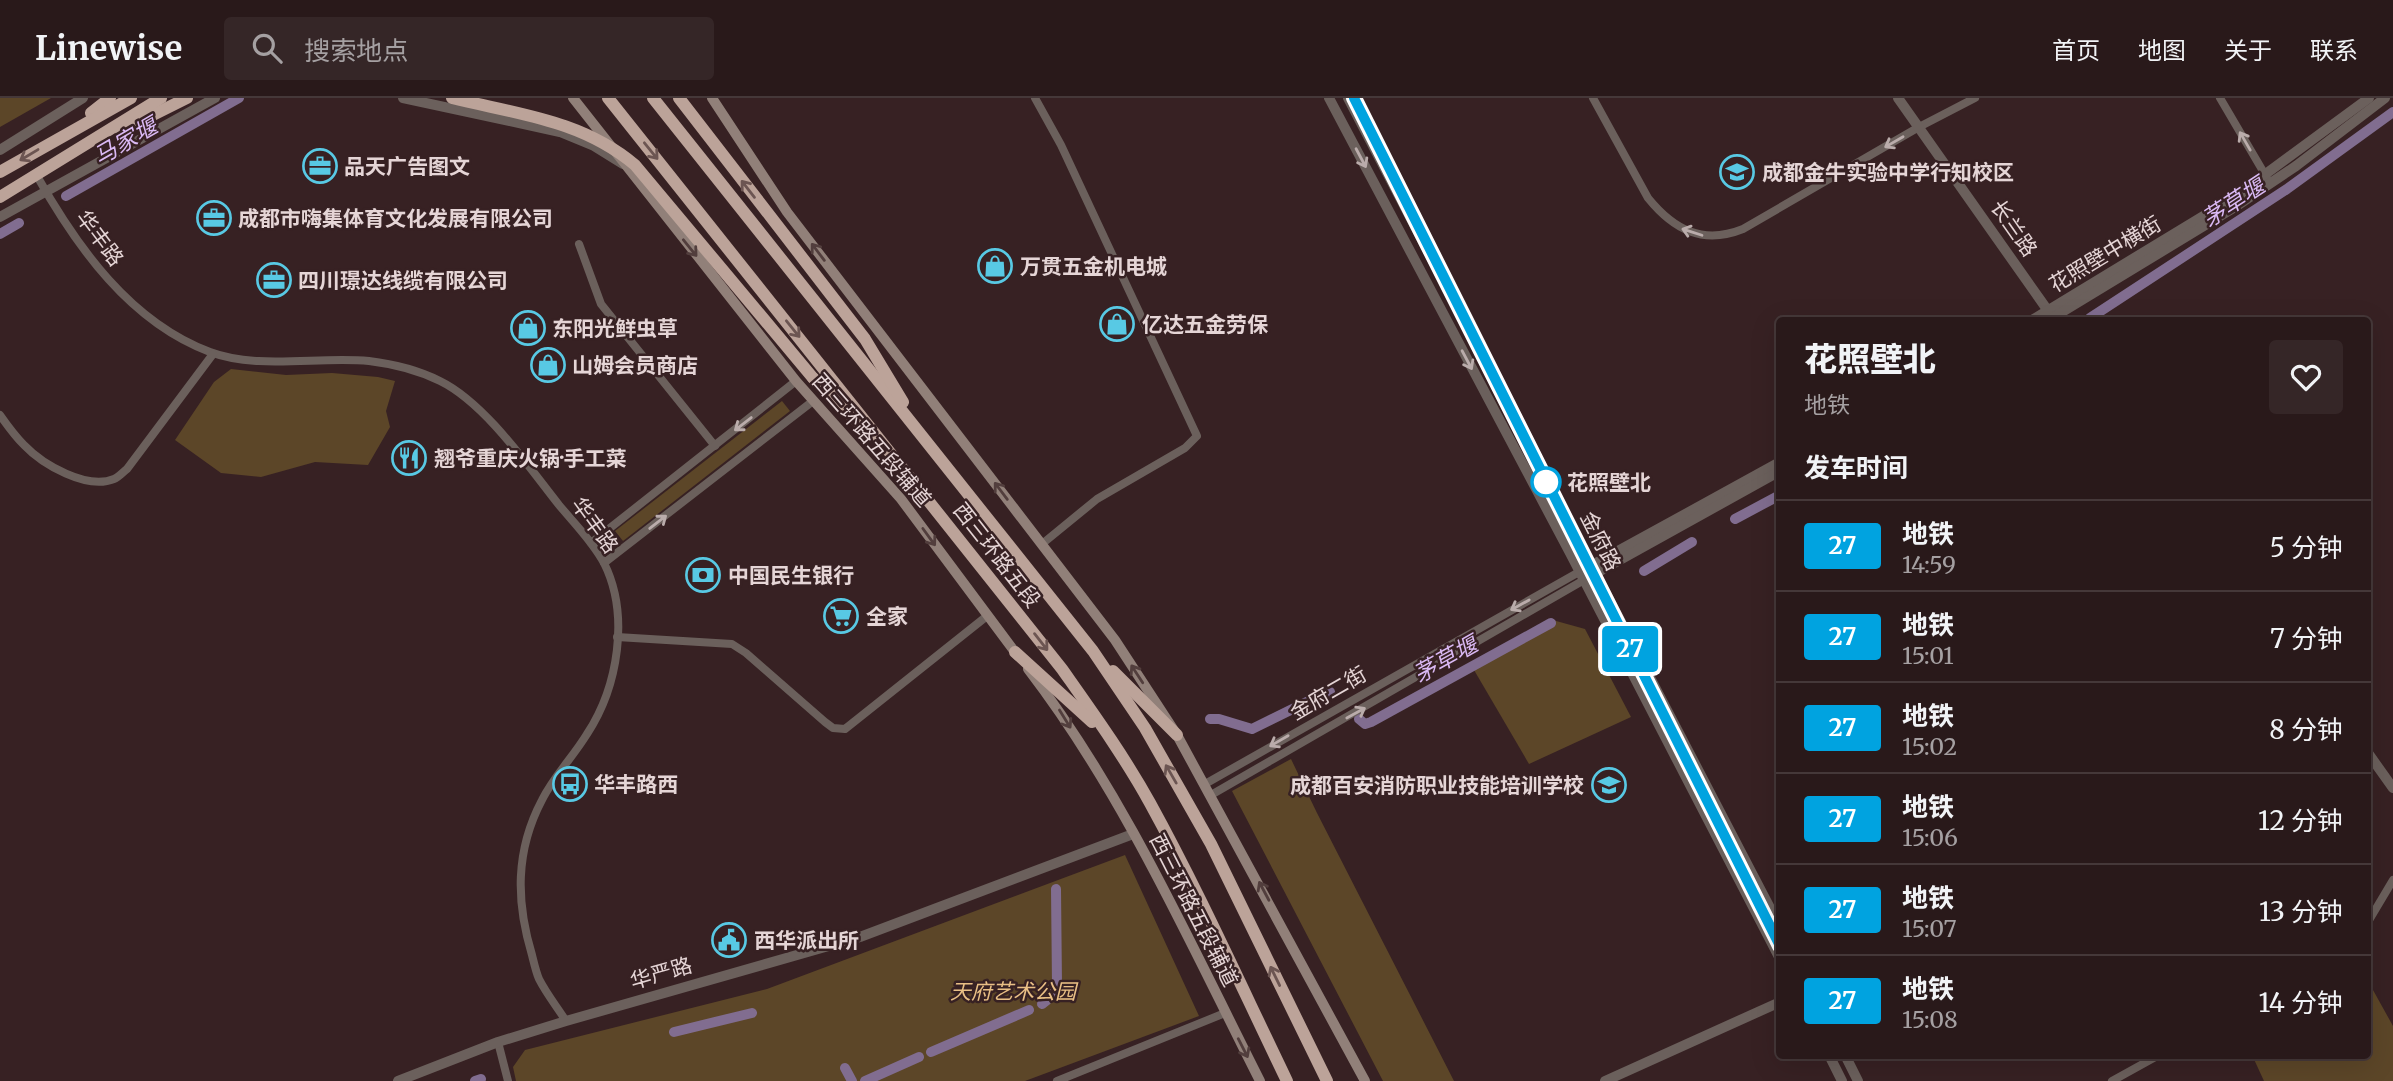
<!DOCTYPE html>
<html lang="zh">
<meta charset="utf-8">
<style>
:root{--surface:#29191a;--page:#352627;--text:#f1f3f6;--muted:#a5a0a2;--line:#453839}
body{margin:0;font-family:Merriweather,"Noto Sans SC",serif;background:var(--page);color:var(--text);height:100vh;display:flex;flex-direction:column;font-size:26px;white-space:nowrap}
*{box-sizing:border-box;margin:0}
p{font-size:23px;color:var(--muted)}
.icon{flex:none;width:38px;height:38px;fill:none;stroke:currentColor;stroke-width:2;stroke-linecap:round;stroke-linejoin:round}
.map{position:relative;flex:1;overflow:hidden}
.drawer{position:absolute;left:1776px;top:219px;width:595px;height:742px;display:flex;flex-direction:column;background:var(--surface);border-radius:7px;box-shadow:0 7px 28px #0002,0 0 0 2px var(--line)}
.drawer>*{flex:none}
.badge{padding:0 14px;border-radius:5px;font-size:24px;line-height:46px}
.map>.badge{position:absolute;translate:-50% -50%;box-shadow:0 0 0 4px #fff}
h2{padding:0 28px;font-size:26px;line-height:63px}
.round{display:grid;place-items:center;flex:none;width:74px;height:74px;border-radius:7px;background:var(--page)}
.headline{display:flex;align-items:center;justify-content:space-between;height:119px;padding:0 28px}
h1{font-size:33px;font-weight:800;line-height:52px}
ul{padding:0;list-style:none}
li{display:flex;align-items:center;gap:21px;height:91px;padding:0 28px;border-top:2px solid var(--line)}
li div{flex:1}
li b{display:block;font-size:26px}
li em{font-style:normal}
li .badge{min-width:77px;font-weight:700;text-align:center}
header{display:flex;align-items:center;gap:42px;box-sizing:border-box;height:98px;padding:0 35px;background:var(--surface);border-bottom:2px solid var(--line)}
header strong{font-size:33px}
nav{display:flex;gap:38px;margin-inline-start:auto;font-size:24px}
.search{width:490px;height:63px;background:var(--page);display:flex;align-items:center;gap:18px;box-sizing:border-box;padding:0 24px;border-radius:7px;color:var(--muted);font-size:26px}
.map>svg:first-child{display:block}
.green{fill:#5c4628}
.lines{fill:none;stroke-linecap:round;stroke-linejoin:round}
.canal{stroke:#816d90;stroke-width:10}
.minor{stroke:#6b605c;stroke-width:8}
.tertiary{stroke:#6b605c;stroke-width:10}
.secondary{stroke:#918079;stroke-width:10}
.trunk{stroke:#bca399;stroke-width:12}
.trunk-bridge{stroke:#bca399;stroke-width:12}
.oneway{stroke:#baacab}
.oneway2{stroke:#6c5552}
.oneway3{stroke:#523e3d}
.line-casing{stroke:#fff;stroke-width:16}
.line{stroke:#00a3e0;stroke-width:10}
.stop-dot{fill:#fff;stroke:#00a3e0;stroke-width:3.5}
.labels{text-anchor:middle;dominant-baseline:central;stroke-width:5;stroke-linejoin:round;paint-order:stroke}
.poi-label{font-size:21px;font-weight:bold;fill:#e5d5d6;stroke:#372123;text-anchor:start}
.street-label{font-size:21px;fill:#e5d5d6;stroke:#372123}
.stop-label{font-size:21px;font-weight:bold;fill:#e5d5d6;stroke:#372123;text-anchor:start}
.park-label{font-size:21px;font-style:italic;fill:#e9bf85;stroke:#372123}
.water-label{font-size:23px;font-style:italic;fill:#dab9f4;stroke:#372123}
</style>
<header>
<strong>Linewise</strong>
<div class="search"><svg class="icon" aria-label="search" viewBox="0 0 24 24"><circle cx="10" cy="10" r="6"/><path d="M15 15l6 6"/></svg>搜索地点</div>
<nav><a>首页</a><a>地图</a><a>关于</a><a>联系</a></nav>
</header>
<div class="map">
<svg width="2393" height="983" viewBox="0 0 2393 983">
<rect width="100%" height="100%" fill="#372123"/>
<g class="green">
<polygon points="0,0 51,0 0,29"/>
<polygon points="231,271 286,277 332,275 378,279 395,283 386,313 390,329 368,367 315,364 261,379 221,375 175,342 214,284"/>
<polygon points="782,303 790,313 623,443 615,433"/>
<polygon points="1549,521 1585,531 1631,619 1529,666 1474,572"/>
<polygon points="1291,661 1317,715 1454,983 1383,983 1232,693"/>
<polygon points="1125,757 1199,918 1025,983 516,983 513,969 525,952 767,891"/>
<polygon points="2368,883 2393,928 2393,983 2264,983 2252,957 2368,957"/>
</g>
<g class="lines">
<g class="canal">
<polyline points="66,98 239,0"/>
<polyline points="0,136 19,125"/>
<polyline points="2090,220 2287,91 2393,14"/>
<polyline points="1735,421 1780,397"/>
<polyline points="1644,473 1692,444"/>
<polyline points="1210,621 1219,621 1252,631 1325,595 1330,594"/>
<polyline points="1359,621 1365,626 1371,624 1551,525"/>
<polyline points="1042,906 1047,902 1057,887 1056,791"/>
<polyline points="674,934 752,915"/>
<polyline points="931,954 1029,912"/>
<polyline points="845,970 852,983"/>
<polyline points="475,983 481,981"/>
<polyline points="865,983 919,959"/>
</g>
<g class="minor">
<polyline points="1035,0 1061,47 1197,338 1185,350 1097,401 1042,446"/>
<path d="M1593,0L1648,100C1674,132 1703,147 1743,131L1919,29L1975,0"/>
<polyline points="2220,0 2267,80"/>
<path d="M37,78C77,149 130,224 210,254C258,272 319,258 369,263C394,266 418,272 440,283C485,305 528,368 559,407C574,425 593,444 604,465C630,517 618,589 587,636C573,659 554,678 542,702C515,753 516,804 532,857C534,865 536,874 539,881C546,895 557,909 566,923"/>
<polyline points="579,146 601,206 715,348"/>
<path d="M0,317C7,327 15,338 24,347C43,367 87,392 114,381C119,379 123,374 127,371L213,256"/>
<polyline points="591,445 796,283"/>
<polyline points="604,465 813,303"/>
<polyline points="617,539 732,546 746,555 825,624 833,630 845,631 987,518"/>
<polyline points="1205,686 1579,474"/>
<polyline points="1211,697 1584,482"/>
<polyline points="2368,824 2393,782"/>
<polyline points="498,944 508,983"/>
<polyline points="1057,983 1225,915"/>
<polyline points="2112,983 2159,957"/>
</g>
<g class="tertiary">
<polyline points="403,0 560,34 594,48 623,66"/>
<polyline points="1329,0 1570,455 1780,861"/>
<polyline points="1348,0 1780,829"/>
<polyline points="1898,0 2051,217"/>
<polyline points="0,52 83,0"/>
<polyline points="0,119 215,0"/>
<polyline points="2032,222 2233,100 2369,0"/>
<polyline points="2049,222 2235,109 2296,68 2385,0"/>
<polyline points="1587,470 1780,364"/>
<polyline points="1584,482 1780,373"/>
<polyline points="2368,655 2393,690"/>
<polyline points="1829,957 1842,983"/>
<polyline points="1845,957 1858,983"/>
<polyline points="398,983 498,944 566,923 860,839 1133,736"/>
<polyline points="1605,983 1780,904"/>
</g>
<g class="secondary">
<polyline points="573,0 796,283 901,401 1018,558"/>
<polyline points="712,0 787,114 1115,542 1177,637 1365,983"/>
<path d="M1028,571C1124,696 1189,843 1260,983"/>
</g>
<g class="trunk">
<path d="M608,0L1062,571C1093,615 1124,658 1150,705C1200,796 1242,890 1287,983"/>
<polyline points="653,0 1093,553 1145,630 1211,746 1327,983"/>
<polyline points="679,0 865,241 903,304"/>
<polyline points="91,15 110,0"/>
<polyline points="121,33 187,0"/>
<polyline points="0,74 131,0"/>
<polyline points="0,99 161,0"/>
<polyline points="813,280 860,326"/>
<polyline points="1015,554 1092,624"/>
<polyline points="1113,573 1177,637"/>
</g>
<path class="trunk-bridge" d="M452,0C517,16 582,22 635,67L813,280"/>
</g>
<defs><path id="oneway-shaft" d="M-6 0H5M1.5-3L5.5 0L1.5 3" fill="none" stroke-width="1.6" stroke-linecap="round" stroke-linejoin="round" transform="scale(1.75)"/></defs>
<g class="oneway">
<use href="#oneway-shaft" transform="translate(2245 43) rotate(-120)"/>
<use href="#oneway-shaft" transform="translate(1894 44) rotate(150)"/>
<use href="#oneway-shaft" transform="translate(1361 60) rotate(62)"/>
<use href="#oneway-shaft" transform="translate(1692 134) rotate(-162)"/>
<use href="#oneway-shaft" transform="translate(1467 262) rotate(62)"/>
<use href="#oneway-shaft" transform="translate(743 326) rotate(142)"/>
<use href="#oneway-shaft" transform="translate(658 424) rotate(-38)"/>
<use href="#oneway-shaft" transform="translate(1520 507) rotate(151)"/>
<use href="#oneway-shaft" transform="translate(1356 615) rotate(-29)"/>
<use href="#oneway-shaft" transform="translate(1279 643) rotate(150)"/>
</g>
<g class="oneway2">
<use href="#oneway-shaft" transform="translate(651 53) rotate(51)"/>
<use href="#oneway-shaft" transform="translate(29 57) rotate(149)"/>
<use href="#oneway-shaft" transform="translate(748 91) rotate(-128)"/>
<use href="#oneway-shaft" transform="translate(793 231) rotate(51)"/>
<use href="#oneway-shaft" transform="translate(1041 544) rotate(52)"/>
<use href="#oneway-shaft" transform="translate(1171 676) rotate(-120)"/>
<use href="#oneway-shaft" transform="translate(1275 878) rotate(-116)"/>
</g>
<g class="oneway3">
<use href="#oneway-shaft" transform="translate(690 150) rotate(51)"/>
<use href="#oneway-shaft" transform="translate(818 154) rotate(-127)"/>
<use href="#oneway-shaft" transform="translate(1001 393) rotate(-127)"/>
<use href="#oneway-shaft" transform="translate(929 439) rotate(54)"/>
<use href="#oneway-shaft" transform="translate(1137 576) rotate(-123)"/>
<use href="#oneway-shaft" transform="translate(1065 621) rotate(58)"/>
<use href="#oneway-shaft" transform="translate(1264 793) rotate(-118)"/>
<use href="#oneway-shaft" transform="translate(1243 950) rotate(63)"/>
</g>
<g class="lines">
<g class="line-casing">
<polyline id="line" points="1354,0 1780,848"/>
</g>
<use href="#line" class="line"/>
</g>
<defs>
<g id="office-ring" transform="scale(1.75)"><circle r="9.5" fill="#372123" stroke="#58c9e4" stroke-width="1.5"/><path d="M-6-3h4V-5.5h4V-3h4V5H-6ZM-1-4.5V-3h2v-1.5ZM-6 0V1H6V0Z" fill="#58c9e4"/></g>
<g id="school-ring" transform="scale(1.75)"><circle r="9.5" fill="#372123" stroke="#58c9e4" stroke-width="1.5"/><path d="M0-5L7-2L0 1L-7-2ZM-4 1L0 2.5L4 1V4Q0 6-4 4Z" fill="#58c9e4"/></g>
<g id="shop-ring" transform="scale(1.75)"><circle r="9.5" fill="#372123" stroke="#58c9e4" stroke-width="1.5"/><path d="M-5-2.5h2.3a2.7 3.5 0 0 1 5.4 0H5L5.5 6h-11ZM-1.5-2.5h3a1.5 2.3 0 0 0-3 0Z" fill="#58c9e4"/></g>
<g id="restaurant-ring" transform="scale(1.75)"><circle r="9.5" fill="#372123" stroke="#58c9e4" stroke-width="1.5"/><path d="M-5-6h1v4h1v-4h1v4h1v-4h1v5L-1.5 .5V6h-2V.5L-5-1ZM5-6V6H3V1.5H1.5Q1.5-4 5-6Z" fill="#58c9e4"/></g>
<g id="bank-ring" transform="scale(1.75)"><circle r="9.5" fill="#372123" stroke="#58c9e4" stroke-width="1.5"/><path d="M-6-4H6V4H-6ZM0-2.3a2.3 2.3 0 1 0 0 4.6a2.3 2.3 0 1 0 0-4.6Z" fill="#58c9e4"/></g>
<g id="supermarket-ring" transform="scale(1.75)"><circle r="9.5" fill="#372123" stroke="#58c9e4" stroke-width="1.5"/><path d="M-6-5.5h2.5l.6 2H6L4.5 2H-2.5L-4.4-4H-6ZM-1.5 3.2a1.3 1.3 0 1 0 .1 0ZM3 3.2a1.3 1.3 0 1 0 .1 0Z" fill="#58c9e4"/></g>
<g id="bus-ring" transform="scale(1.75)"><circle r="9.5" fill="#372123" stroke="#58c9e4" stroke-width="1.5"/><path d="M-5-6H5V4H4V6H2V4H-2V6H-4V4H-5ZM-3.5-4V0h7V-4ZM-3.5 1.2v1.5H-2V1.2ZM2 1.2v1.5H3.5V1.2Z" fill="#58c9e4"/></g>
<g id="university-ring" transform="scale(1.75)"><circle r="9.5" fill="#372123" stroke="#58c9e4" stroke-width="1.5"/><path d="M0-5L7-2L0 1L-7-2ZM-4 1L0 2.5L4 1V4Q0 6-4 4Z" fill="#58c9e4"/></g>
<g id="civic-ring" transform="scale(1.75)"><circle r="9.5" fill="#372123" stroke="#58c9e4" stroke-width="1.5"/><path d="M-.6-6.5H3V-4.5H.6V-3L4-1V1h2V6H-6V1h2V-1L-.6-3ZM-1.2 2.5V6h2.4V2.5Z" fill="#58c9e4"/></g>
</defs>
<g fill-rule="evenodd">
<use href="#office-ring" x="320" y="68"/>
<use href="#school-ring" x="1737" y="74"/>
<use href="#office-ring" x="214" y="120"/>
<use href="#shop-ring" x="995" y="168"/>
<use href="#office-ring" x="274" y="182"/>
<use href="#shop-ring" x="1117" y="226"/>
<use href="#shop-ring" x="528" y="230"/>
<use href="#shop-ring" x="548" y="267"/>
<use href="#restaurant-ring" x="409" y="360"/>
<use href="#bank-ring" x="703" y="477"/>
<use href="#supermarket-ring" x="841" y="518"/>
<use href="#bus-ring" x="570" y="686"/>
<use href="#university-ring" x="1609" y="687"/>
<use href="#civic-ring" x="729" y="842"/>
</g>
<circle class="stop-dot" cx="1546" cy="384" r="14"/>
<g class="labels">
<g class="poi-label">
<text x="344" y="68">品天广告图文</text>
<text x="1762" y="74">成都金牛实验中学行知校区</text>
<text x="238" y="120">成都市嗨集体育文化发展有限公司</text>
<text x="1020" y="168">万贯五金机电城</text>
<text x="298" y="182">四川璟达线缆有限公司</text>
<text x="1142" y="226">亿达五金劳保</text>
<text x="552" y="230">东阳光鲜虫草</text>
<text x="572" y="267">山姆会员商店</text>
<text x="434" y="360">翘爷重庆火锅·手工菜</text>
<text x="728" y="477">中国民生银行</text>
<text x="866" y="518">全家</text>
<text x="594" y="686">华丰路西</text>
<text x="1584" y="687" text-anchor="end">成都百安消防职业技能培训学校</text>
<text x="754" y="842">西华派出所</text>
</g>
<g class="street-label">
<text transform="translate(2014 130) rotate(55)">长兰路</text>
<text transform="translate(100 140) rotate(53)">华丰路</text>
<text transform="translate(2105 156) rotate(-31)">花照壁中横街</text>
<text transform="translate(872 342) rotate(49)">西三环路五段辅道</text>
<text transform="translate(595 427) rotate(54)">华丰路</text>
<text transform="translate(1601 443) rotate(63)">金府路</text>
<text transform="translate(997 457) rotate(52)">西三环路五段</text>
<text transform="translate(1328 595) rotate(-30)">金府二街</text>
<text transform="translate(1194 812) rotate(63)">西三环路五段辅道</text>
<text transform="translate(661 875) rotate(-16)">华严路</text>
</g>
<g class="stop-label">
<text x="1567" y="384">花照壁北</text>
</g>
<g class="park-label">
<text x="1013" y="893">天府艺术公园</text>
</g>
<g class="water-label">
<text transform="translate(125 43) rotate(-30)">马家堰</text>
<text transform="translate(2233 104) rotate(-33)">茅草堰</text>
<text transform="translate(1445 561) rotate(-29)">茅草堰</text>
</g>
</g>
</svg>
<b class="badge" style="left:1630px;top:551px;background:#00a3e0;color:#fff">27</b>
<section class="drawer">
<div class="headline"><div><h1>花照壁北</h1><p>地铁</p></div><a class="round"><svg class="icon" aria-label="heart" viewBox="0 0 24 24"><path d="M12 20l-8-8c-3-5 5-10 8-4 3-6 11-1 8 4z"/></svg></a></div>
<h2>发车时间</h2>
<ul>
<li><span class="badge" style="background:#00a3e0;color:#fff">27</span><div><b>地铁</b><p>14:59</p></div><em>5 分钟</em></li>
<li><span class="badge" style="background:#00a3e0;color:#fff">27</span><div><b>地铁</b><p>15:01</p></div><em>7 分钟</em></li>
<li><span class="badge" style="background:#00a3e0;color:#fff">27</span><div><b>地铁</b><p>15:02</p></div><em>8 分钟</em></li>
<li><span class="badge" style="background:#00a3e0;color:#fff">27</span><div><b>地铁</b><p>15:06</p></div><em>12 分钟</em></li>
<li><span class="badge" style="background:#00a3e0;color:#fff">27</span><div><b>地铁</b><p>15:07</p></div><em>13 分钟</em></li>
<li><span class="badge" style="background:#00a3e0;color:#fff">27</span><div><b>地铁</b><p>15:08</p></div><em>14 分钟</em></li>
</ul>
</section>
</div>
